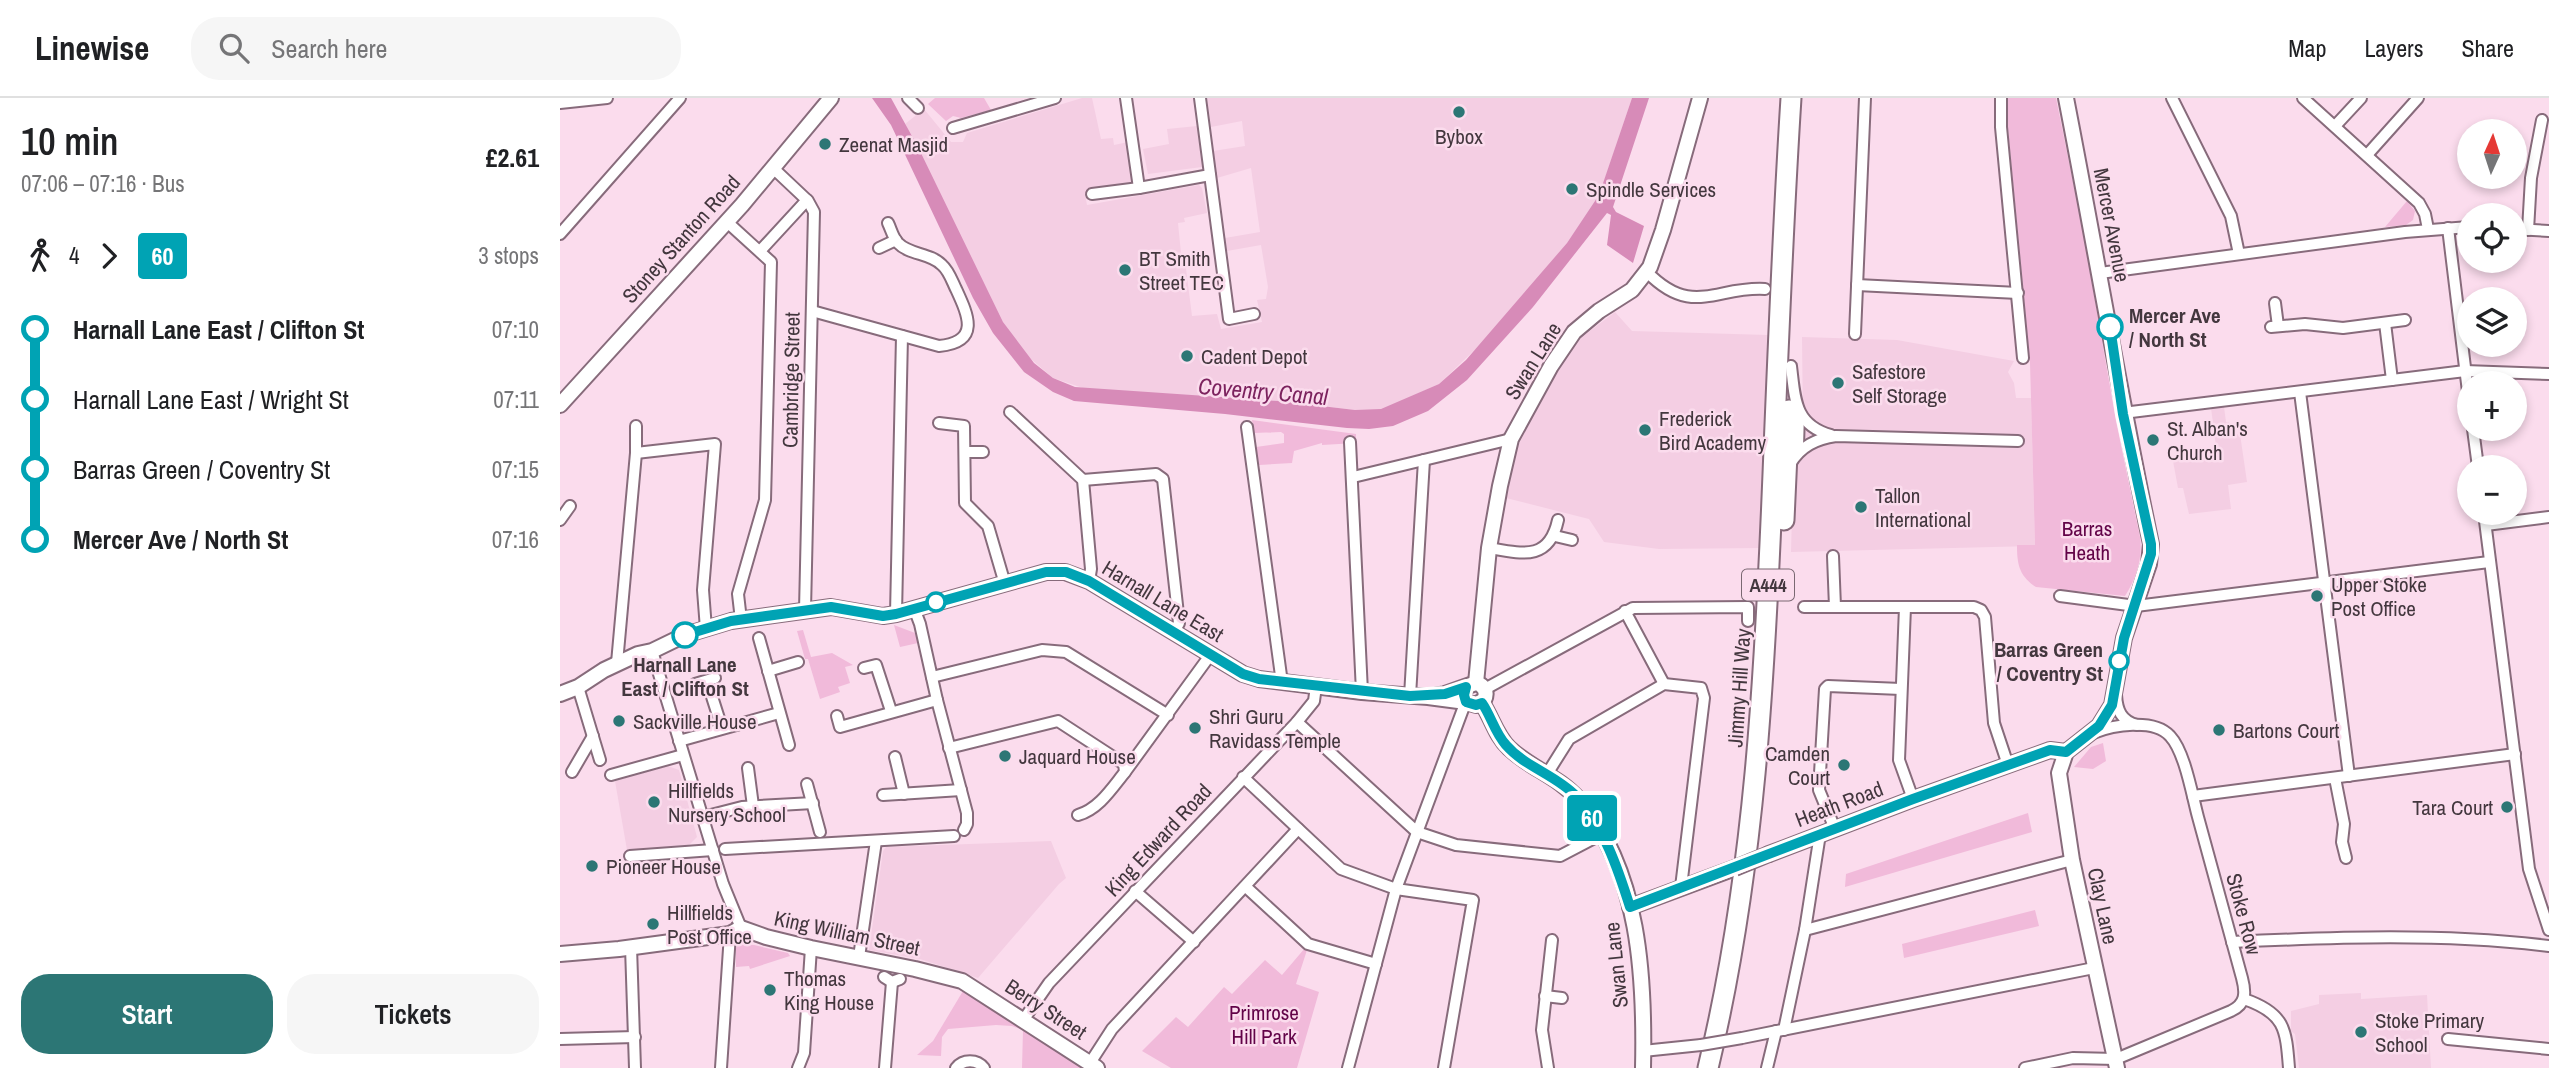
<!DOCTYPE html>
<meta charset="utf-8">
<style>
:root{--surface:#fff;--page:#f6f6f6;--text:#202124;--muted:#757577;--line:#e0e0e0;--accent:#2c7675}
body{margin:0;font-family:"Archivo Narrow",sans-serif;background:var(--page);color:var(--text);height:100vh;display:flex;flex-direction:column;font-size:26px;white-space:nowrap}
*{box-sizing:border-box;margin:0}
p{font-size:23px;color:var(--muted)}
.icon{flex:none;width:38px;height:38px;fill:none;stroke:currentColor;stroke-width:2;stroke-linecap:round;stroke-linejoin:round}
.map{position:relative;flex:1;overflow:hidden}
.details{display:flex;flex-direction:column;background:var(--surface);width:560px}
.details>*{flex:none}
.badge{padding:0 14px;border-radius:5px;font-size:24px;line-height:46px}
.needle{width:46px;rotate:3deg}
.fabs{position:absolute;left:1897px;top:21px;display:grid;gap:14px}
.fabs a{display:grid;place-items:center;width:70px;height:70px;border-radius:50%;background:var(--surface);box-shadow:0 4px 10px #0003;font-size:35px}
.map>.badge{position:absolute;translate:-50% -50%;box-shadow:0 0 0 4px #fff}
.legs{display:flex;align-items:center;gap:10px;height:77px;padding:0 21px;font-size:23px}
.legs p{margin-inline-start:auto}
.overview{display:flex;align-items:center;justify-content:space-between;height:119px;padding:0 21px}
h1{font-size:38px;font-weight:600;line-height:52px}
.cta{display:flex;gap:14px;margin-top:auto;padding:14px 21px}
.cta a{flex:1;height:80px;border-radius:28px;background:var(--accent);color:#fff;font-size:28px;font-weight:600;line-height:80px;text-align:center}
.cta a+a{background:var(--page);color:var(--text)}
ul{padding:0 21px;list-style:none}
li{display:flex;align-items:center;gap:24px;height:70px;font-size:26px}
li i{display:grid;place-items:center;width:10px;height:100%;margin:0 9px;background:currentColor}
li i::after{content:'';width:18px;height:18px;margin:-9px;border:5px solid;border-radius:50%;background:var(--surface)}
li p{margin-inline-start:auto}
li:first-child i{background:linear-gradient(#0000 50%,currentColor 0)}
li:last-child i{background:linear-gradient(currentColor 50%,#0000 0)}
header{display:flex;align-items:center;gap:42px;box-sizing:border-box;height:98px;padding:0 35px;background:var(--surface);border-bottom:2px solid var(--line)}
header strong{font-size:33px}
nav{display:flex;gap:38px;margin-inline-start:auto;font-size:24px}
.search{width:490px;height:63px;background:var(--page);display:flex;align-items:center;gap:18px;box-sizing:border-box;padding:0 24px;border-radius:28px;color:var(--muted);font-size:26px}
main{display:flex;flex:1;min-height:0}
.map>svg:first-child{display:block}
.built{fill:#f4cee3}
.green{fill:#f1bada}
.water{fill:#d78bb8}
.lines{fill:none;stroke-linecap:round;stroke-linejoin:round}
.street-casing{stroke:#876b7b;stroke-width:14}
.secondary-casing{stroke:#876b7b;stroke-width:18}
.highway-casing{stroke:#876b7b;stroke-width:23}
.street{stroke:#fff;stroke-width:10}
.secondary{stroke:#fff;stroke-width:14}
.highway{stroke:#fff;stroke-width:19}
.street-bridge-casing{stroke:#876b7b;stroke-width:14;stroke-linecap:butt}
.secondary-bridge-casing{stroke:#876b7b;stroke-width:18;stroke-linecap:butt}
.street-bridge{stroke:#fff;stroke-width:10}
.secondary-bridge{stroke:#fff;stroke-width:14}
.line-1-casing{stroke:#fff;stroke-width:16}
.line-1{stroke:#00a3b4;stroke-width:10}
.poi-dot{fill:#2c7675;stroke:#fbdced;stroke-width:2.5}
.stop-1-dot{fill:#fff;stroke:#00a3b4;stroke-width:3.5}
.labels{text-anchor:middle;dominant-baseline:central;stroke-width:5;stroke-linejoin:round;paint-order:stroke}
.shield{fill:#fbdced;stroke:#7a6872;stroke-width:2}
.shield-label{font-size:19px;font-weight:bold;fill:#43373e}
.poi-label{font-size:21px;fill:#43373e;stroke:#fbdced;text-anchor:start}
.street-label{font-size:21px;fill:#43373e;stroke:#fbdced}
.stop-label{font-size:21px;font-weight:bold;fill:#43373e;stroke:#fbdced;text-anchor:start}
.park-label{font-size:21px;fill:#620348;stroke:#fbdced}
.water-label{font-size:23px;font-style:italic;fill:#7c225e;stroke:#fbdced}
</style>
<header>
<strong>Linewise</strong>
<div class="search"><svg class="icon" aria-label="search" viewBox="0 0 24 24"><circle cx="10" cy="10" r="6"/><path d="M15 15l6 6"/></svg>Search here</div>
<nav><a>Map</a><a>Layers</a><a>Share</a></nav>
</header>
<main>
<section class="details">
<div class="overview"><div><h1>10 min</h1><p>07:06 – 07:16 · Bus</p></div><b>£2.61</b></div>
<div class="legs"><svg class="icon" aria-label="walk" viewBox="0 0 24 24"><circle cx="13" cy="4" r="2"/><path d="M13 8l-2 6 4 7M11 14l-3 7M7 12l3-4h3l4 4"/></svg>4<svg class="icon" aria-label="forward" viewBox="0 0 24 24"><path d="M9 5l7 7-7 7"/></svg><b class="badge" style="background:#00a3b4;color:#fff">60</b><p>3 stops</p></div>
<ul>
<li><i style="color:#00a3b4"></i><b>Harnall Lane East / Clifton St</b><p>07:10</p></li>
<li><i style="color:#00a3b4"></i><span>Harnall Lane East / Wright St</span><p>07:11</p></li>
<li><i style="color:#00a3b4"></i><span>Barras Green / Coventry St</span><p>07:15</p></li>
<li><i style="color:#00a3b4"></i><b>Mercer Ave / North St</b><p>07:16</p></li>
</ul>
<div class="cta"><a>Start</a><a>Tickets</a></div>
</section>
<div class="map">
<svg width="1989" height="970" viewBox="0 0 1989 970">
<rect width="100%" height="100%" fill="#fbdced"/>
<g class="built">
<polygon points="522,0 532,0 541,41 553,40 554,47 568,44 573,86 525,96 527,107 639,87 642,90 647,115 624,120 625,124 618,125 621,155 624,155 632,218 657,216 661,231 702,224 697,202 706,201 708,189 701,147 667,153 665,140 700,134 691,70 657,80 653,53 685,48 682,23 651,29 647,0 1072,0 1039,98 1030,112 1007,145 927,240 879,286 821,312 795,312 719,303 526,291 493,280 464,255 443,224 345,26 364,11 391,44 403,44 407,35"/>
<polygon points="637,28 642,69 588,76 583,51 609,46 607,31"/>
<polygon points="1055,214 1072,233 1208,237 1200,450 1099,451 1044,444 1029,421 946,400 957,350 982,299 1009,255 1022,239"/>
<polygon points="1242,239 1337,242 1454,263 1448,274 1454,285 1456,300 1471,300 1475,448 1231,454 1233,381 1243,328"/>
<polygon points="1664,309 1666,324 1669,324 1671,336 1680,336 1687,384 1668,387 1671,411 1629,416 1623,390 1618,390 1613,363 1657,356 1651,310"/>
<polygon points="108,668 119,672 137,739 129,747 67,752 55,683"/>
<polygon points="491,743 506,780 499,786 418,880 360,861 309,852 323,753 326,749"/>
<polygon points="1801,895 1801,901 1867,897 1871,970 1739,970 1735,936 1731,933 1731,913 1759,906 1759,897"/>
</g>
<g class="green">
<polygon points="375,0 424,0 431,12 401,20 393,18 386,23 368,6"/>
<path d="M1445,0H1496L1522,128L1556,323L1580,439C1583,460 1576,481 1565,498L1476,489C1459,478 1457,466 1457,447H1475L1470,265Z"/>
<polygon points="1847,103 1855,113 1853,122 1846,127 1825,129"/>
<polygon points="692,322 796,336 796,345 762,347 762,345 734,353 732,365 699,367 696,349 724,345 724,336 721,334 694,335"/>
<polygon points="334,527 355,535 358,545 340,549"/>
<polygon points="243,532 251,559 272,555 293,567 285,569 290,585 278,589 280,594 260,601 248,561 245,561 237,533"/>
<polygon points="1543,645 1546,663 1533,671 1514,669 1531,649"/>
<polygon points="1468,715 1472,734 1285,789 1286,776"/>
<polygon points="1475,812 1479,828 1344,860 1342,846"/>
<polygon points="179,846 194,847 228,855 230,858 190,871 189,868 176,869 176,850"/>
<polygon points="745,850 747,852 736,886 759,894 737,970 611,970 582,953 616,919 628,929 664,889 672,896 705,862 722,877"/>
<polygon points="403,893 521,967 524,970 462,970 463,932 452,928 436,927 388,931 382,939 381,958 357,957 373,943"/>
</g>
<polygon class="water" points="312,0 331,0 359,51 443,224 474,265 493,280 515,289 719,303 795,312 821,311 879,286 906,262 1007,145 1039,97 1072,0 1089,0 1053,109 1056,114 1084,128 1073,165 1047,147 1051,117 1047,115 973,209 907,282 868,313 833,328 809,331 787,330 665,316 514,303 493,294 464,274 433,235 413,200 331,27"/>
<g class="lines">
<g class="street-casing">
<g id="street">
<polyline points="348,0 358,10"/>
<polyline points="566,0 579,90"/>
<polyline points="640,0 669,221 694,216"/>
<polyline points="1441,0 1441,29 1463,260"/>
<polyline points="1612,0 1671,118 1679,156"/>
<polyline points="1743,0 1859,105 1865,116 1868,131"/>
<polyline points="0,5 47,0"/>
<polyline points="1775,28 1801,0"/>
<polyline points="393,30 495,0"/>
<polyline points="1807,57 1858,0"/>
<polyline points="213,70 248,103 254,114 245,512"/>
<polyline points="532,96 579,90 650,77"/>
<polyline points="166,123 211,164 205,402 178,496 181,522"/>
<polyline points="1888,130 1909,302"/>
<polyline points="1955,131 1989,133"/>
<polyline points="1968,132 1971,80 1982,22"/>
<polyline points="0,136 120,0"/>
<polyline points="319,150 336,142"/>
<polyline points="200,153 247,102"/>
<path d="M1087,174C1132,220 1156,188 1205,191"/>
<polyline points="1540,175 1845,134 1909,129"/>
<polyline points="1297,187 1458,195"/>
<polyline points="1715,205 1718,228"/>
<path d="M252,213L379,248C421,244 408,217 396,191C392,183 389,173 382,167C371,155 349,157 338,145C333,140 331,131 328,125"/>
<polyline points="1825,225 1832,282"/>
<polyline points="1711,229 1745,226 1783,230 1845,222"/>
<polyline points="1295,236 1305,0"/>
<path d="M1231,268C1235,300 1234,327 1271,337"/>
<polyline points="1740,294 1789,678"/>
<polyline points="450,314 523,382 531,471 529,483"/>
<polyline points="1563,315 1905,273 1989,276"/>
<polyline points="379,325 404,328 405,405 428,428 445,486"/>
<polyline points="687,329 722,585"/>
<polyline points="1913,331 1918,369"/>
<polyline points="790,344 802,594"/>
<polyline points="405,354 423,354"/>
<polyline points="76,355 155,346 143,492 146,531"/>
<polyline points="1234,358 1238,348 1239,315"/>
<path d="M1230,366C1241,348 1256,341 1276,338L1458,343"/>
<polyline points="793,379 951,341"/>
<polyline points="523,382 596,376 603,381 619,525 614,534"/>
<polyline points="1924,415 1969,771 1989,832"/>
<polyline points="0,422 10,408"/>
<polyline points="1926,427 1989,419"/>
<polyline points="995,438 1012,442"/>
<path d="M929,450C963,456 989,463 998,422"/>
<polyline points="1273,458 1275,509"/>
<polyline points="1500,498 1576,508 1929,464"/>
<polyline points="1244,509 1414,509 1421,512 1425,519 1434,625 1448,667"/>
<polyline points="1345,509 1339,662 1353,701"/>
<polyline points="354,510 360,526 377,602 407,715 407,726 404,732"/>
<polyline points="1065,513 1104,586"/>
<polyline points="336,516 342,238"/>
<polyline points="199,540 229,647"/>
<polyline points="92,553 163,786 181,830"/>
<polyline points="57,565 76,355 76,328"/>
<polyline points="304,570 316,567 331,613"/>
<polyline points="208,573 238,564"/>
<polyline points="372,579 482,552 506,554 608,617"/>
<polyline points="147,583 162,630"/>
<polyline points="135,586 155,580"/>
<polyline points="18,589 40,662"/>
<polyline points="925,591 1073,510 1188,509 1188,523"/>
<path d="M1556,597C1557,612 1561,623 1577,627"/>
<polyline points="850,598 864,362"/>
<polyline points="277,618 280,629 377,602"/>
<polyline points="737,624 857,734 896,747 1000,758 1042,736"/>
<polyline points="119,643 219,615"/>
<path d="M389,650L498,623L564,666L565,674C552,690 539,711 518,717"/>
<polyline points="335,659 344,696"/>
<polyline points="188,670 193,708"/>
<polyline points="12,674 33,638"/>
<polyline points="565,674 651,556"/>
<polyline points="987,676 1009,641 1104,586 1141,590 1144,600 1121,789"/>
<polyline points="51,677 123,657"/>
<polyline points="683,679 781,771 836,791 913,802 884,970"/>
<polyline points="1775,680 1784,726 1782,744 1786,760"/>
<polyline points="247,686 260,734"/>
<polyline points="323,697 401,692"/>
<polyline points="1633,698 1955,656"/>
<polyline points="143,719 182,709 253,705"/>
<polyline points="1275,731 1259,692 1265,591 1268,588 1341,591"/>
<polyline points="165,751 394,738"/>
<polyline points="70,758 153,752"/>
<polyline points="686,789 748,846 816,866"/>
<polyline points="575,793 634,844"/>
<polyline points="1245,832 1512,762"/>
<path d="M1672,844C1778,839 1883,835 1989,848"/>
<polyline points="71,849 75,970"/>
<polyline points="299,859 316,743"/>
<polyline points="324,879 332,884 340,881"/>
<polyline points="985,898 1002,900"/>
<path d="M1684,901C1725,915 1726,931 1729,970"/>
<polyline points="464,921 489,885 737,624 754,603 756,588"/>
<polyline points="1224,932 1245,832 1260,736"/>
<polyline points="1182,940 1534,870"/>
<polyline points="0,941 75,939"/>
<polyline points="1888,941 1989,951"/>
<polyline points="1083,953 1141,947"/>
<polyline points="530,965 552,931 738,731"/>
<polyline points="161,970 170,836"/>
<polyline points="238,970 244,955 251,850"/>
<polyline points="325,970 332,884"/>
<path d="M396,970C403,961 417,961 424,970"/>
<polyline points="788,970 836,791 903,611 908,605"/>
<polyline points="988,970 982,932 992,842"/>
<polyline points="1207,970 1216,933"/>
<path d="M1465,970L1513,960L1556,961L1671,913C1686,906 1686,895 1682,880C1667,827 1653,773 1638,719C1632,697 1625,654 1610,638C1594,620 1553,627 1533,635"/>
</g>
</g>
<g class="secondary-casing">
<g id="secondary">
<path d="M1506,0C1535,149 1560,298 1591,446L1589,466L1564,540L1552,607L1539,628L1506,654L1499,675L1512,762L1557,970"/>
<polyline points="0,307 182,107 271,0"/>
<polyline points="916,585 929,450 940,388 951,341 991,268 1014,234 1039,213 1072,192 1090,169 1103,132 1140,0"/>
<path d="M0,596L18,589L44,572L78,556L92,553L125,537L171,523L271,509L323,518L336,516L486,474H505L529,483L683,576L699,581L802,594L868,599L906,604L916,607L924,602C928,594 924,587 916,585L885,596L868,599"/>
<path d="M922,605C932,620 936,638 949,650C970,670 999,679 1018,701C1080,772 1085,880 1083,970"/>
<polyline points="1209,756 1353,701 1490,652 1506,654"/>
<polyline points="1070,809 1175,770"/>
<polyline points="0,856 59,851 170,836 181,830 206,839 251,850 355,871 402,883 537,970"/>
</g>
</g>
<g class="highway-casing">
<g id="highway">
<polyline points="1224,422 1229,312"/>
<path d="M1148,970C1195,775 1205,575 1213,376C1218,251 1223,125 1231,0"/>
</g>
</g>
<use href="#street" class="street"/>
<use href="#secondary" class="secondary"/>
<use href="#highway" class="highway"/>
<g class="street-bridge-casing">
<polyline id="street-bridge" points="1141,947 1182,940"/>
</g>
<g class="secondary-bridge-casing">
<polyline id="secondary-bridge" points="1175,770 1209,756"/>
</g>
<use href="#street-bridge" class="street-bridge"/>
<use href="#secondary-bridge" class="secondary-bridge"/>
</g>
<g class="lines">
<g class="line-1-casing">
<path id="line-1" d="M125,537L171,523L271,509L323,518L336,516L486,474H506L529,483L683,576L699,581L850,598L885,596L906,589L904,597L906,604L916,607L922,605C931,618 935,635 946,647C965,669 996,677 1016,698C1044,729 1058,771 1070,809L1353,701L1490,652L1506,654L1539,628L1552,607L1564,540L1591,456V446L1563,316L1550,229"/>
</g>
<use href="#line-1" class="line-1"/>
</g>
<g class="poi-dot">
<circle cx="899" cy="14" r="7"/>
<circle cx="265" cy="46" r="7"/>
<circle cx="1012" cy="91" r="7"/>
<circle cx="565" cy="172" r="7"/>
<circle cx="627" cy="258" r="7"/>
<circle cx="1278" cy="285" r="7"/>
<circle cx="1085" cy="332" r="7"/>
<circle cx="1593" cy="342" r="7"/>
<circle cx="1301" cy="409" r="7"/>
<circle cx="1757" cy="498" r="7"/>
<circle cx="59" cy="623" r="7"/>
<circle cx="635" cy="630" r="7"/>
<circle cx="1659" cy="632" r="7"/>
<circle cx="445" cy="658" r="7"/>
<circle cx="1284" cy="667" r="7"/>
<circle cx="94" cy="704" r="7"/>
<circle cx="1947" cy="709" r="7"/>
<circle cx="32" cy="768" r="7"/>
<circle cx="93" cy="826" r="7"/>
<circle cx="210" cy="892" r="7"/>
<circle cx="1801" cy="934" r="7"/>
</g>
<g class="stop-1-dot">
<circle cx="1550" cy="229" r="12"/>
<circle cx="376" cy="504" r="9"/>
<circle cx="125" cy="537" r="12"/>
<circle cx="1559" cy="563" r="9"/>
</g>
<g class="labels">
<rect class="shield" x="1182" y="471.5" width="52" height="31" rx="5"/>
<g class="shield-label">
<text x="1208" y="487">A444</text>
</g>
<g class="poi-label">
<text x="899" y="38" text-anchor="middle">Bybox</text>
<text x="279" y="46">Zeenat Masjid</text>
<text x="1026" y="91">Spindle Services</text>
<text x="579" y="160">BT Smith<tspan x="579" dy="24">Street TEC</tspan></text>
<text x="641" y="258">Cadent Depot</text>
<text x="1292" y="273">Safestore<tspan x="1292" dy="24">Self Storage</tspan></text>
<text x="1099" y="320">Frederick<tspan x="1099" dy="24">Bird Academy</tspan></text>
<text x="1607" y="330">St. Alban's<tspan x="1607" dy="24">Church</tspan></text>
<text x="1315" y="397">Tallon<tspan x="1315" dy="24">International</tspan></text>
<text x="1771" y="486">Upper Stoke<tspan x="1771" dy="24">Post Office</tspan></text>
<text x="649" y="618">Shri Guru<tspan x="649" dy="24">Ravidass Temple</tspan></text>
<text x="73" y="623">Sackville House</text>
<text x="1673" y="632">Bartons Court</text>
<text x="1270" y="655" text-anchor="end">Camden<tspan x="1270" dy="24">Court</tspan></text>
<text x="459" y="658">Jaquard House</text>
<text x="108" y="692">Hillfields<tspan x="108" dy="24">Nursery School</tspan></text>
<text x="1933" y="709" text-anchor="end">Tara Court</text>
<text x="46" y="768">Pioneer House</text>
<text x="107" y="814">Hillfields<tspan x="107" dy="24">Post Office</tspan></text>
<text x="224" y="880">Thomas<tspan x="224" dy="24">King House</tspan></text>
<text x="1815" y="922">Stoke Primary<tspan x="1815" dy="24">School</tspan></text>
</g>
<g class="street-label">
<text transform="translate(1552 127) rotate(79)">Mercer Avenue</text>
<text transform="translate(121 141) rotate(-48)">Stoney Stanton Road</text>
<text transform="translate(973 263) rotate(-58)">Swan Lane</text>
<text transform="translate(231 282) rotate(-89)">Cambridge Street</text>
<text transform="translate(603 503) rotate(31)">Harnall Lane East</text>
<text transform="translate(1179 590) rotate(-86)">Jimmy Hill Way</text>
<text transform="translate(1279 706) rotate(-21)">Heath Road</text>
<text transform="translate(598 742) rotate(-47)">King Edward Road</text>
<text transform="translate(1543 808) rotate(78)">Clay Lane</text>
<text transform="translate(1684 816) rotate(75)">Stoke Row</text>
<text transform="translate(287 835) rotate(12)">King William Street</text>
<text transform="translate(1056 867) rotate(-96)">Swan Lane</text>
<text transform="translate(486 911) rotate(33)">Berry Street</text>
</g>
<g class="stop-label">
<text x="1569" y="217">Mercer Ave<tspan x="1569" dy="24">/ North St</tspan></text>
<text x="1543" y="551" text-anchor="end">Barras Green<tspan x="1543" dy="24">/ Coventry St</tspan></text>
<text x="125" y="566" text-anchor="middle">Harnall Lane<tspan x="125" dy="24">East / Clifton St</tspan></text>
</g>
<g class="park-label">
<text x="1527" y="430">Barras<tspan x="1527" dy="24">Heath</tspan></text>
<text x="704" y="914">Primrose<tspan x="704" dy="24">Hill Park</tspan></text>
</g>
<g class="water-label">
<text transform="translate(703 293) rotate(5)">Coventry Canal</text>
</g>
</g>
</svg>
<div class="fabs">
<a><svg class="needle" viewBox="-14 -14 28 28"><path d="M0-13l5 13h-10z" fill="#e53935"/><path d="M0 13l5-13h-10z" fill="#757577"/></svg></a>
<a><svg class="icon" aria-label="locate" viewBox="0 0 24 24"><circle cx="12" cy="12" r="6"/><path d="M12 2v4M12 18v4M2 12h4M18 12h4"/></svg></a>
<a><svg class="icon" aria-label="layers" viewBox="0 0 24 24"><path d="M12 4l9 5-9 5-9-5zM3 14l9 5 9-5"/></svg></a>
<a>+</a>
<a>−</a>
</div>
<b class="badge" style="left:1032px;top:720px;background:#00a3b4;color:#fff">60</b>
</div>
</main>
